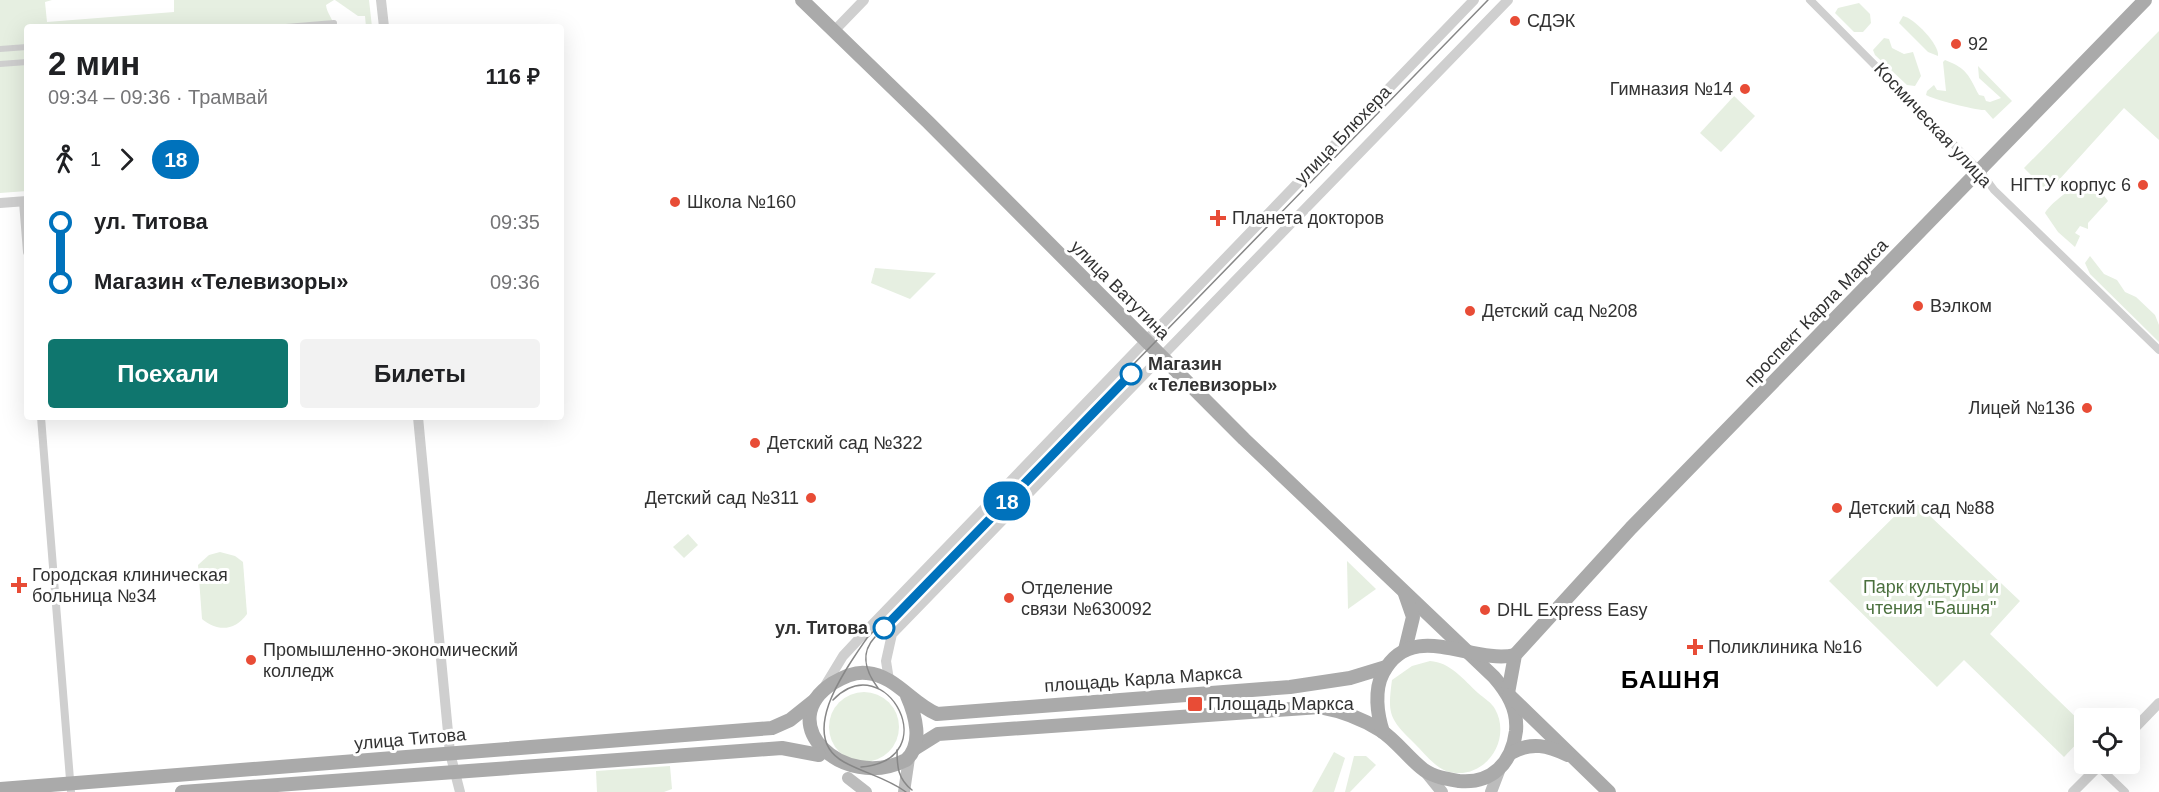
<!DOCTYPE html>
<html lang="ru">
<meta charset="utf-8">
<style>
:root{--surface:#fff;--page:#f2f2f2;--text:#202124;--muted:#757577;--accent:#0f766e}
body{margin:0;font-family:Arial,sans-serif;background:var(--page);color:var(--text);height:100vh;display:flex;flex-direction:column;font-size:22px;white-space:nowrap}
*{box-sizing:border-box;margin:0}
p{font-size:20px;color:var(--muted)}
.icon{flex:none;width:33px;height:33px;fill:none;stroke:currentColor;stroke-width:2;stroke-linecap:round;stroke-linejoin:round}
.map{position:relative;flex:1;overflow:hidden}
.details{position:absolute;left:24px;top:24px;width:540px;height:396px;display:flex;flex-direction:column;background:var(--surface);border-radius:6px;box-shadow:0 6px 24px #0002}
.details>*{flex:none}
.badge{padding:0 12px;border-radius:20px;font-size:21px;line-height:39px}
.tools{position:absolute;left:2074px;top:708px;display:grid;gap:12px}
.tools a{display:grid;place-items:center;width:66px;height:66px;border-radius:6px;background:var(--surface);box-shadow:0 6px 24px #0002;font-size:30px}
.map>.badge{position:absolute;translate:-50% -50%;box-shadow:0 0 0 3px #fff}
.legs{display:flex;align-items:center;gap:9px;height:66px;padding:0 24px;font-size:20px}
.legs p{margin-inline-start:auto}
.headline{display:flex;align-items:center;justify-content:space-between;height:102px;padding:0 24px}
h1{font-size:33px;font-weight:600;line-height:45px}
.cta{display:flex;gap:12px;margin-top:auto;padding:12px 24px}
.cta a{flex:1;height:69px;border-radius:6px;background:var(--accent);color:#fff;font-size:24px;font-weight:600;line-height:69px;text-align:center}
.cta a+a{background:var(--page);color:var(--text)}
ul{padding:0 24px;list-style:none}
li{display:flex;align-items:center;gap:21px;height:60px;font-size:22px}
li i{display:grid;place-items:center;width:9px;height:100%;margin:0 8px;background:currentColor}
li i::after{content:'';width:15px;height:15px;margin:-8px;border:4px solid;border-radius:50%;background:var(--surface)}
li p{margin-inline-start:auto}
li:first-child i{background:linear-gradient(#0000 50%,currentColor 0)}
li:last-child i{background:linear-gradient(currentColor 50%,#0000 0)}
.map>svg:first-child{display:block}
.green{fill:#e6efe1}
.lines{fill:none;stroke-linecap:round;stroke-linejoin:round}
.pedestrian{stroke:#cfcfcf;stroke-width:6}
.minor{stroke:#cfcfcf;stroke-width:8}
.tertiary{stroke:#cfcfcf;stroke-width:10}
.secondary{stroke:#bcbcbc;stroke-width:12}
.primary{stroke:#aaa;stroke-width:14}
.tram{stroke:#878787;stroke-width:1.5}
.line-1-casing{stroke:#fff;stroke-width:14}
.line-1{stroke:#0072bc;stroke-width:9}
.poi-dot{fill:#e84c36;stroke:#fff;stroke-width:2}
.stop-1-dot{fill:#fff;stroke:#0072bc;stroke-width:3}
.labels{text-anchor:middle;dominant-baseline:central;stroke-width:6;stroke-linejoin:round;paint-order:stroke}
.poi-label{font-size:18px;fill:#323232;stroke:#fff;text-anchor:start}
.street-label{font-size:18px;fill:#323232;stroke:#fff}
.stop-label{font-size:18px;font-weight:bold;fill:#323232;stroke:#fff;text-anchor:start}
.park-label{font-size:18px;fill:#4b703e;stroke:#fff}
.district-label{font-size:24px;font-weight:bold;letter-spacing:1.5px;fill:#000;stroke:#fff}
</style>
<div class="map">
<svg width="2159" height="792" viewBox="0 0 2159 792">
<rect width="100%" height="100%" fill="#fff"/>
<g class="green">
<path d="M0,0H52L45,2L47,22L174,12V0H334L326,5C327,14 333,18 334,27H27V191L0,193Z"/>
<polygon points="335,0 369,0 372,27 366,27 365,16 358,16"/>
<polygon points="1859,3 1870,14 1871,23 1863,32 1854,32 1835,13 1838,8"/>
<path d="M1903,16C1914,18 1940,45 1938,56L1928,52L1899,23Z"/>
<polygon points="2159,31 2159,140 2124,108 2048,192 2024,168"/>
<polygon points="1884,38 1889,39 1892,48 1904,54 1913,52 1921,76 1915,86 1907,85 1875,55 1873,50"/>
<path d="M1945,60C1968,69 1968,75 1979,95L1984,96L1986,101L1990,102L2001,98L1979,78L1978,66L2012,101L1993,119L1985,110C1978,111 1932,99 1926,95L1927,91L1934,85L1937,90L1946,91L1943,62Z"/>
<polygon points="1734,96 1755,116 1721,152 1700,133"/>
<path d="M2092,180L2108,201L2088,223V229L2080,226L2075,233L2080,236L2075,247L2058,232L2045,213C2051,202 2080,181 2092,180Z"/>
<polygon points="2090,256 2104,274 2117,280 2125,292 2136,297 2155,315 2159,325 2159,342 2090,274 2085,263"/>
<polygon points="875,268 936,273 910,299 871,283"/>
<polygon points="1912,499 2020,601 1990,634 2085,726 2085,735 2064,757 1964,660 1937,687 1829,581"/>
<polygon points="688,534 698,545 684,558 673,547"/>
<path d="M220,552L235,556L243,562L247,614C235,631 217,632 202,619L198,565L209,555Z"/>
<polygon points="1347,561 1376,589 1348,609"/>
<path d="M1430,661C1450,662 1464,680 1478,693C1484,698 1492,703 1495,709C1513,741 1483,783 1446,771C1434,766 1424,753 1415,744C1390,719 1387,716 1392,680L1412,666Z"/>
<circle cx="864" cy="727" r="35"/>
<polygon points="1334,752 1345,758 1334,792 1312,792"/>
<polygon points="1354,756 1366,756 1376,765 1350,792 1345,792"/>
<polygon points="670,766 672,789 664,792 597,792 596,771"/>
</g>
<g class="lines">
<g class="pedestrian">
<polyline points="286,27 334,23"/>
<polyline points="0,49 27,47"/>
<polyline points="0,64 27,62"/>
</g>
<g class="minor">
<polyline points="1810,0 1980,171 1994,190 2159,350"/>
<polyline points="23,202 27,252"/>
<polyline points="41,417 71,792"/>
<polyline points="2098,766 2125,792"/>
</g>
<g class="tertiary">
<polyline points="381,0 384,27"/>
<polyline points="834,31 864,0"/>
<polyline points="0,203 27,201"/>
<polyline points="418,417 450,753 460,792"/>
<polyline points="889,680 886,661 892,634 1508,0"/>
<polyline points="823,689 843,656 871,626 1474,0"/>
<polyline points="2130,733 2159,703"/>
<polyline points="2073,792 2101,764"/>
</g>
<g class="secondary">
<polyline points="1425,771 1442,792"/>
<polyline points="848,778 866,792"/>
<polyline points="904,792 909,758"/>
<polyline points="1491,792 1499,771"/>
</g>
<g class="primary">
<path d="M802,0L928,122L1244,439L1494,677C1507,692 1518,709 1516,731C1512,763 1492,784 1459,781C1447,779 1434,777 1424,770C1408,758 1396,740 1380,730C1361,718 1342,711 1320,707L938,734L914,749"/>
<polyline points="1405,650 1413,617 1405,594"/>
<polyline points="1508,693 1515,655 1631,528 2145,0"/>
<polyline points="1509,695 1609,792"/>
<path d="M907,696C915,714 924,744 906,760C842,792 772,722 833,683C843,677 855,671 867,673C896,676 911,703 937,714L1290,687L1350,678L1386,667"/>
<path d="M1383,732C1377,714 1374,690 1383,673C1412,618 1472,665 1515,655"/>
<path d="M1511,753C1532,741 1548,746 1568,755"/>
<polyline points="0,789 772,728 790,720 815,700"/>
<polyline points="182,792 782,748 819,755"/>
</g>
<g class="tram">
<path d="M875,637C859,654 866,672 878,688"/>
<path d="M833,700C886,645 947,760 861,767"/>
<path d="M897,750C897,767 898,779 912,790"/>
<path d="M906,792C887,778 864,773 844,762C796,736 847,667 867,638L1488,0"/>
</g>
</g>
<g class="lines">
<g class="line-1-casing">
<polyline id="line-1" points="884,628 1131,374"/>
</g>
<use href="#line-1" class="line-1"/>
</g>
<g class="poi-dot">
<circle cx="1515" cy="21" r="6"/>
<circle cx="1956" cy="44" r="6"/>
<circle cx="1745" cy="89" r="6"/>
<circle cx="2143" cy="185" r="6"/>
<circle cx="675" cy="202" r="6"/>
<path d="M1215 209h6v6h6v6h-6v6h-6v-6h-6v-6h6z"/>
<circle cx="1918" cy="306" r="6"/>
<circle cx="1470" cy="311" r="6"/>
<circle cx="2087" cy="408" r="6"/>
<circle cx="755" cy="443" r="6"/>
<circle cx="811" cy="498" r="6"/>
<circle cx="1837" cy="508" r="6"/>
<path d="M16 576h6v6h6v6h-6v6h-6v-6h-6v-6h6z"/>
<circle cx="1009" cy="598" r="6"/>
<circle cx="1485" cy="610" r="6"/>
<path d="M1692 638h6v6h6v6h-6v6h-6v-6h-6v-6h6z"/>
<circle cx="251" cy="660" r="6"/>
<rect x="1187" y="696" width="16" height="16" rx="3"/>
</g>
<g class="stop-1-dot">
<circle cx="1131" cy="374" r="10"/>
<circle cx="884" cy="628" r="10"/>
</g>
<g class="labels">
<g class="poi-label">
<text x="1527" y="21">СДЭК</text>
<text x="1968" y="44">92</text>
<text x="1733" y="89" text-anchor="end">Гимназия №14</text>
<text x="2131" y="185" text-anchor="end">НГТУ корпус 6</text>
<text x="687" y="202">Школа №160</text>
<text x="1232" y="218">Планета докторов</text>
<text x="1930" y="306">Вэлком</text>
<text x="1482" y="311">Детский сад №208</text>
<text x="2075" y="408" text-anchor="end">Лицей №136</text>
<text x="767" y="443">Детский сад №322</text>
<text x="799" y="498" text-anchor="end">Детский сад №311</text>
<text x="1849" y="508">Детский сад №88</text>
<text x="32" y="575">Городская клиническая<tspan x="32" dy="21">больница №34</tspan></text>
<text x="1021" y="588">Отделение<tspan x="1021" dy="21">связи №630092</tspan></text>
<text x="1497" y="610">DHL Express Easy</text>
<text x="1708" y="647">Поликлиника №16</text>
<text x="263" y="650">Промышленно-экономический<tspan x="263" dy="21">колледж</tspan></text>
<text x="1208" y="704">Площадь Маркса</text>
</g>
<g class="street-label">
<text transform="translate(1933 125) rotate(47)">Космическая улица</text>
<text transform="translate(1343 135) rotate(-46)">улица Блюхера</text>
<text transform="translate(1120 290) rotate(45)">улица Ватутина</text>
<text transform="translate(1816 313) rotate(-46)">проспект Карла Маркса</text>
<text transform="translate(1143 679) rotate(-4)">площадь Карла Маркса</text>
<text transform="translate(410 739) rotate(-5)">улица Титова</text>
</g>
<g class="stop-label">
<text x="1148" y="364">Магазин<tspan x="1148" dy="21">«Телевизоры»</tspan></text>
<text x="868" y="628" text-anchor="end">ул. Титова</text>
</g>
<g class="park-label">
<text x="1931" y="587">Парк культуры и<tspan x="1931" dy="21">чтения "Башня"</tspan></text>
</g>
<g class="district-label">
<text x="1671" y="679">БАШНЯ</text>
</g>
</g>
</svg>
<div class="tools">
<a><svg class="icon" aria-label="locate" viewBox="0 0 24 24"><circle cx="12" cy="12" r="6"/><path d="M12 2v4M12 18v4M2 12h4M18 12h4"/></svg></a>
</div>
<b class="badge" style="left:1007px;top:501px;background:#0072bc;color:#fff">18</b>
<section class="details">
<div class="headline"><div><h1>2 мин</h1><p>09:34 – 09:36 · Трамвай</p></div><b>116 ₽</b></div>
<div class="legs"><svg class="icon" aria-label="walk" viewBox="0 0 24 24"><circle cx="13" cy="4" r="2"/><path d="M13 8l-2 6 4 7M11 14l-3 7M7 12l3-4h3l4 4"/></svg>1<svg class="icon" aria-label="forward" viewBox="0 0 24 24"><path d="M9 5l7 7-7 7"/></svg><b class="badge" style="background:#0072bc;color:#fff">18</b></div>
<ul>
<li><i style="color:#0072bc"></i><b>ул. Титова</b><p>09:35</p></li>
<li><i style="color:#0072bc"></i><b>Магазин «Телевизоры»</b><p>09:36</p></li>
</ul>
<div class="cta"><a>Поехали</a><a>Билеты</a></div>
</section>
</div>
